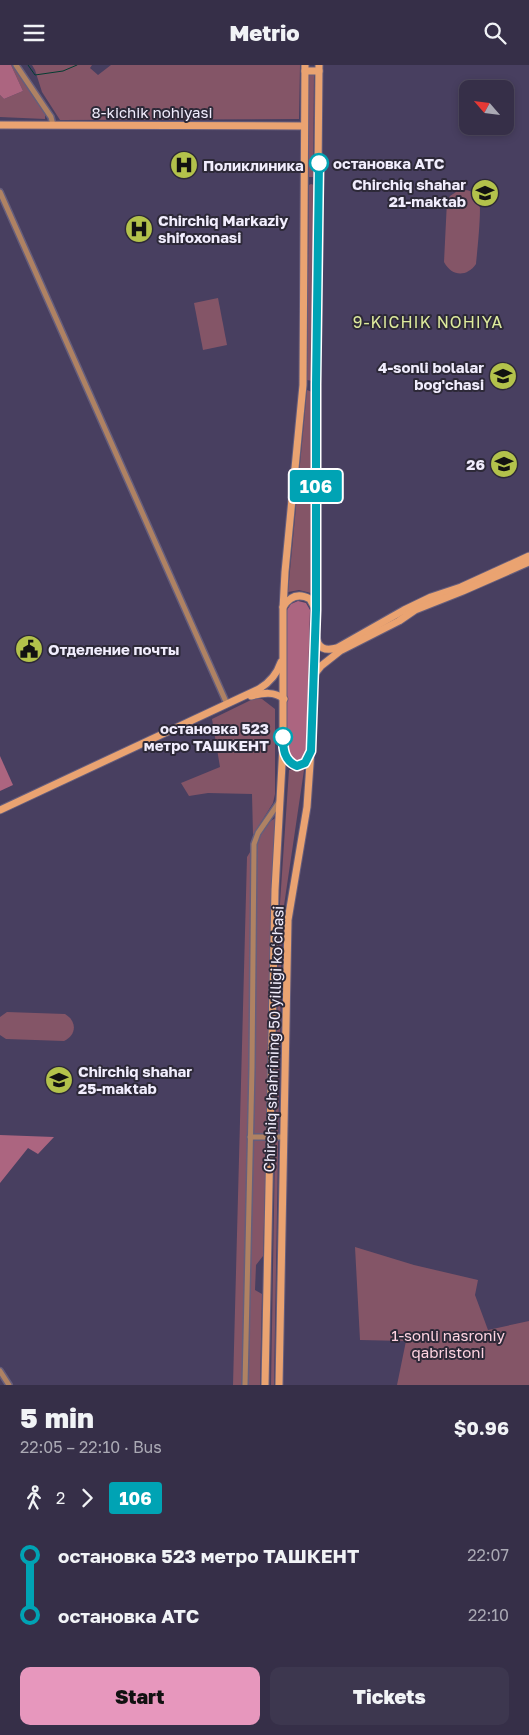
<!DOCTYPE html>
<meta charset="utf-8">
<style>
:root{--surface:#362f48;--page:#3d374f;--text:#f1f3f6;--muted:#aaa9b4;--line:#504a60;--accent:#e797bd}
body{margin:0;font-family:"Golos Text",sans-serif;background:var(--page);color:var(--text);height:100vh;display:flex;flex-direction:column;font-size:19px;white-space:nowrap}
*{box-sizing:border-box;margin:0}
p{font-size:16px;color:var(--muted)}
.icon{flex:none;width:28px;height:28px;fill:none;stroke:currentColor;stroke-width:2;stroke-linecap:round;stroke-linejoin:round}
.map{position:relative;height:1320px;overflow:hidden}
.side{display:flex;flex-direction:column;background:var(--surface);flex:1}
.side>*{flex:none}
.badge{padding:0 10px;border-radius:4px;font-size:18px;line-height:32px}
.needle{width:32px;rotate:298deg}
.tools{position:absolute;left:459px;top:15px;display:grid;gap:10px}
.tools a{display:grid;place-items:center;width:55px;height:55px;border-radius:10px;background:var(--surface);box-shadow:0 2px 8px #0003,0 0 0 1px var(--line);font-size:25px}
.map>.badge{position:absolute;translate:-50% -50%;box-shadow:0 0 0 2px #fff}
.legs{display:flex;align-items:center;gap:8px;height:55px;padding:0 20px;font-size:16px}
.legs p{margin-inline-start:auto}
.headline{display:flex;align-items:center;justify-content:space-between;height:85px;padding:0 20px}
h1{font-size:28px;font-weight:800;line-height:38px}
.button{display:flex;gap:10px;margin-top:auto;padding:10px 20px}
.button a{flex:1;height:58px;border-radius:10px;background:var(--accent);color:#111;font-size:20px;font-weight:800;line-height:58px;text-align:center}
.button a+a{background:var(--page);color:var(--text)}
ul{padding:0 20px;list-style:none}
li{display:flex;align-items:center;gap:18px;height:60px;font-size:19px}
li i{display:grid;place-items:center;width:8px;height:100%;margin:0 6px;background:currentColor}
li i::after{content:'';width:12px;height:12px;margin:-6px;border:4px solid;border-radius:50%;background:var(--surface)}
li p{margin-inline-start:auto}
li:first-child i{background:linear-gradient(#0000 50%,currentColor 0)}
li:last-child i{background:linear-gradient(currentColor 50%,#0000 0)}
header{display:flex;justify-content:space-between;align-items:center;height:65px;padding:0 20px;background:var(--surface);font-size:22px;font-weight:800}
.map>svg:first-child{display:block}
.green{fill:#845567}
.forest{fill:#ac6580}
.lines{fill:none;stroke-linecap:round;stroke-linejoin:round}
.stream{stroke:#043d32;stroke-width:1}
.street-casing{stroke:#665e7c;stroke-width:8}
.secondary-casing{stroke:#665e7c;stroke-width:9}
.street{stroke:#af8263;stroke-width:5}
.secondary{stroke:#eaa371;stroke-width:7}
.line-1-casing{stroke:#fff;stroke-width:11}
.line-1{stroke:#00a3b4;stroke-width:8}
.stop-1-dot{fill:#fff;stroke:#00a3b4;stroke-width:2.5}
.labels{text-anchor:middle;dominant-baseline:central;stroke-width:4;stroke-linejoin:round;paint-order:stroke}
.street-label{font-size:15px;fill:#f1edfd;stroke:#2d2938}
.stop-label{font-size:15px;font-weight:bold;fill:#f1edfd;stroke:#2d2938;text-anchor:start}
.poi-label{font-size:15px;font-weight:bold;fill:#f1edfd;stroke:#2d2938;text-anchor:start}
.park-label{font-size:15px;fill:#ffd4e2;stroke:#2d2938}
.neighbourhood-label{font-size:16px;letter-spacing:1px;fill:#ddea9c;stroke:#2d2938}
</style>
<header><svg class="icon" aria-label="menu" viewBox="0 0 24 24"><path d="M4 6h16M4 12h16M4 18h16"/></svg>Metrio<svg class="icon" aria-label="search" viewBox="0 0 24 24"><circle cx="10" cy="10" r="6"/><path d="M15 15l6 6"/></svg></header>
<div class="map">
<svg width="529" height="1320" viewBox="0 0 529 1320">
<rect width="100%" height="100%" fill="#483f60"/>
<g class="green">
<polygon points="11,0 12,0 45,49 45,54 0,52 0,30 4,34 23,26"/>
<polygon points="32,0 92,0 90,3 98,10 111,0 300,0 299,54 60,55 42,27 35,5"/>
<polygon points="309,10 314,10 313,112 309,112"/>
<polygon points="311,119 314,120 313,316 307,315 309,120"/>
<path d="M459,125C467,124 475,126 479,135C482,143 477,188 476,199C467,212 452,212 444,197L447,136L450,131Z"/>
<polygon points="218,233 227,280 203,285 194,238"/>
<polygon points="307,325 312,327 311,528 299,525 288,527"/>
<polygon points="253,634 262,634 275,644 275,729 273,738 253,770 252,729 208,728 189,731 181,718 220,702 212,654"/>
<polygon points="289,705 304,705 282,854 274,1320 271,1320 279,853"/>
<polygon points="276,753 263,1191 256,1200 255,1225 262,1229 260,1320 233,1320 247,792 267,759 272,755"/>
<path d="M7,947L65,949C77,956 77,970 64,976L6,974L0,970V952Z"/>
<polygon points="355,1182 414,1200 478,1215 475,1230 488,1265 529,1256 529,1320 397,1320 406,1276 360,1275"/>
</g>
<g class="forest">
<polygon points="0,0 11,0 23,26 4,34 0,30"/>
<polygon points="298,536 306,538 310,545 306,688 303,694 298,696 291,695 287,688 287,545 291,539"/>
<polygon points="0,691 13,720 0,726"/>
<polygon points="0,1070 54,1072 38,1089 28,1083 0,1118"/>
</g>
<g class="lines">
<polyline class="stream" points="28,0 35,10 63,6 77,0"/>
<g class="street-casing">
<g id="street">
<polyline points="16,0 51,52 53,60"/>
<polyline points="0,127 227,639"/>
<polyline points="250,1072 283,1072"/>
<polyline points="0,1306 9,1320"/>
<polyline points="245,1320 252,1003 254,779 258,768 280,736"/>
</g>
</g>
<g class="secondary-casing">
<g id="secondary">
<polyline points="305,6 319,6"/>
<polyline points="0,60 304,61"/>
<path d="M283,542C290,531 299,528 310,534L315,543"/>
<path d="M316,571C318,584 325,586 337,583L404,545L431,532L461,522L529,491"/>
<polyline points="313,611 321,601 340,586 399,556 415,545 463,526 529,497"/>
<path d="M251,631C263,628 274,626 284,634"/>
<polyline points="284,686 289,697 297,701 305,698 310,690"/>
<path d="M0,745L259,624C269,618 277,609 281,597"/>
<polyline points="265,1320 275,825 283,681 283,544 285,507 303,320 305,0"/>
<polyline points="279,1320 288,855 307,742 312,670 315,545 316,321 319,0"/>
</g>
</g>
<use href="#street" class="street"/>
<use href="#secondary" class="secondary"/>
</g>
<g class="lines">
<g class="line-1-casing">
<path id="line-1" d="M283,672C283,684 284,696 297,701L305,698L311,686L316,545V320L319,98"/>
</g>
<use href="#line-1" class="line-1"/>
</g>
<defs>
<g id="hospital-disc" transform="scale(1.4375)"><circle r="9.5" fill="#b3c24b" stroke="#2d2938"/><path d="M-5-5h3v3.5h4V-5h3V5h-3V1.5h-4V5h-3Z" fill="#111"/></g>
<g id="school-disc" transform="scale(1.4375)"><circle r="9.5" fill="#b3c24b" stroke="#2d2938"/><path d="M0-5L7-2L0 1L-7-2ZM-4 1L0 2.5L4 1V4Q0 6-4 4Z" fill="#111"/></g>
<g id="civic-disc" transform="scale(1.4375)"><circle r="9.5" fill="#b3c24b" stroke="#2d2938"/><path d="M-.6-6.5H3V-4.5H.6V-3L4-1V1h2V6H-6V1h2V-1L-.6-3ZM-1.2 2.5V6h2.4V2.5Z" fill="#111"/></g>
</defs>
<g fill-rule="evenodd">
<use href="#hospital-disc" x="184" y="100"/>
<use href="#school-disc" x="485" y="128"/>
<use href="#hospital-disc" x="139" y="164"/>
<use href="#school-disc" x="503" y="311"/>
<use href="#school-disc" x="504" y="399"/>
<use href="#civic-disc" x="29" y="584"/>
<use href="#school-disc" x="59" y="1015"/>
</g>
<g class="stop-1-dot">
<circle cx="319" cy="98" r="9"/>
<circle cx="283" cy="672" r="9"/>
</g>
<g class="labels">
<g class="street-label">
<text x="152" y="47">8-kichik nohiyasi</text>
<text transform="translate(273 974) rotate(-88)">Chirchiq shahrining 50 yilligi koʻchasi</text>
</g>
<g class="stop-label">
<text x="333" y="98">остановка АТС</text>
<text x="269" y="663" text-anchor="end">остановка 523<tspan x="269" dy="17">метро ТАШКЕНТ</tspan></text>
</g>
<g class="poi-label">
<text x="203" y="100">Поликлиника</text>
<text x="466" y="119" text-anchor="end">Chirchiq shahar<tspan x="466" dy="17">21-maktab</tspan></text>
<text x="158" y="155">Chirchiq Markaziy<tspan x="158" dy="17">shifoxonasi</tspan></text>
<text x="484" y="302" text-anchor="end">4-sonli bolalar<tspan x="484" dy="17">bog'chasi</tspan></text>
<text x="485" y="399" text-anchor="end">26</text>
<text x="48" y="584">Отделение почты</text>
<text x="78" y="1006">Chirchiq shahar<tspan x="78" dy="17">25-maktab</tspan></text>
</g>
<g class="park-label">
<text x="448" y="1270">1-sonli nasroniy<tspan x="448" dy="17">qabristoni</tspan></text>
</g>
<g class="neighbourhood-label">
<text x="428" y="257">9-KICHIK NOHIYA</text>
</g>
</g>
</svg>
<div class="tools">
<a><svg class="needle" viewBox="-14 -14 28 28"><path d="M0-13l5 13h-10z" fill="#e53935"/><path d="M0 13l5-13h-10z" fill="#aaa9b4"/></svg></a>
</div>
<b class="badge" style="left:316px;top:421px;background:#00a3b4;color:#fff">106</b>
</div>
<section class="side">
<div class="headline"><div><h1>5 min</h1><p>22:05 – 22:10 · Bus</p></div><b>$0.96</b></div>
<div class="legs"><svg class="icon" aria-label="walk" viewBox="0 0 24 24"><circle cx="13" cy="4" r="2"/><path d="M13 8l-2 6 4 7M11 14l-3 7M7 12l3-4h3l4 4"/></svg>2<svg class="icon" aria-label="forward" viewBox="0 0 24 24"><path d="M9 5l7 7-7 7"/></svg><b class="badge" style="background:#00a3b4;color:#fff">106</b></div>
<ul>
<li><i style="color:#00a3b4"></i><b>остановка 523 метро ТАШКЕНТ</b><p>22:07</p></li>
<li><i style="color:#00a3b4"></i><b>остановка АТС</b><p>22:10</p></li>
</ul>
<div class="button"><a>Start</a><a>Tickets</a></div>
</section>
